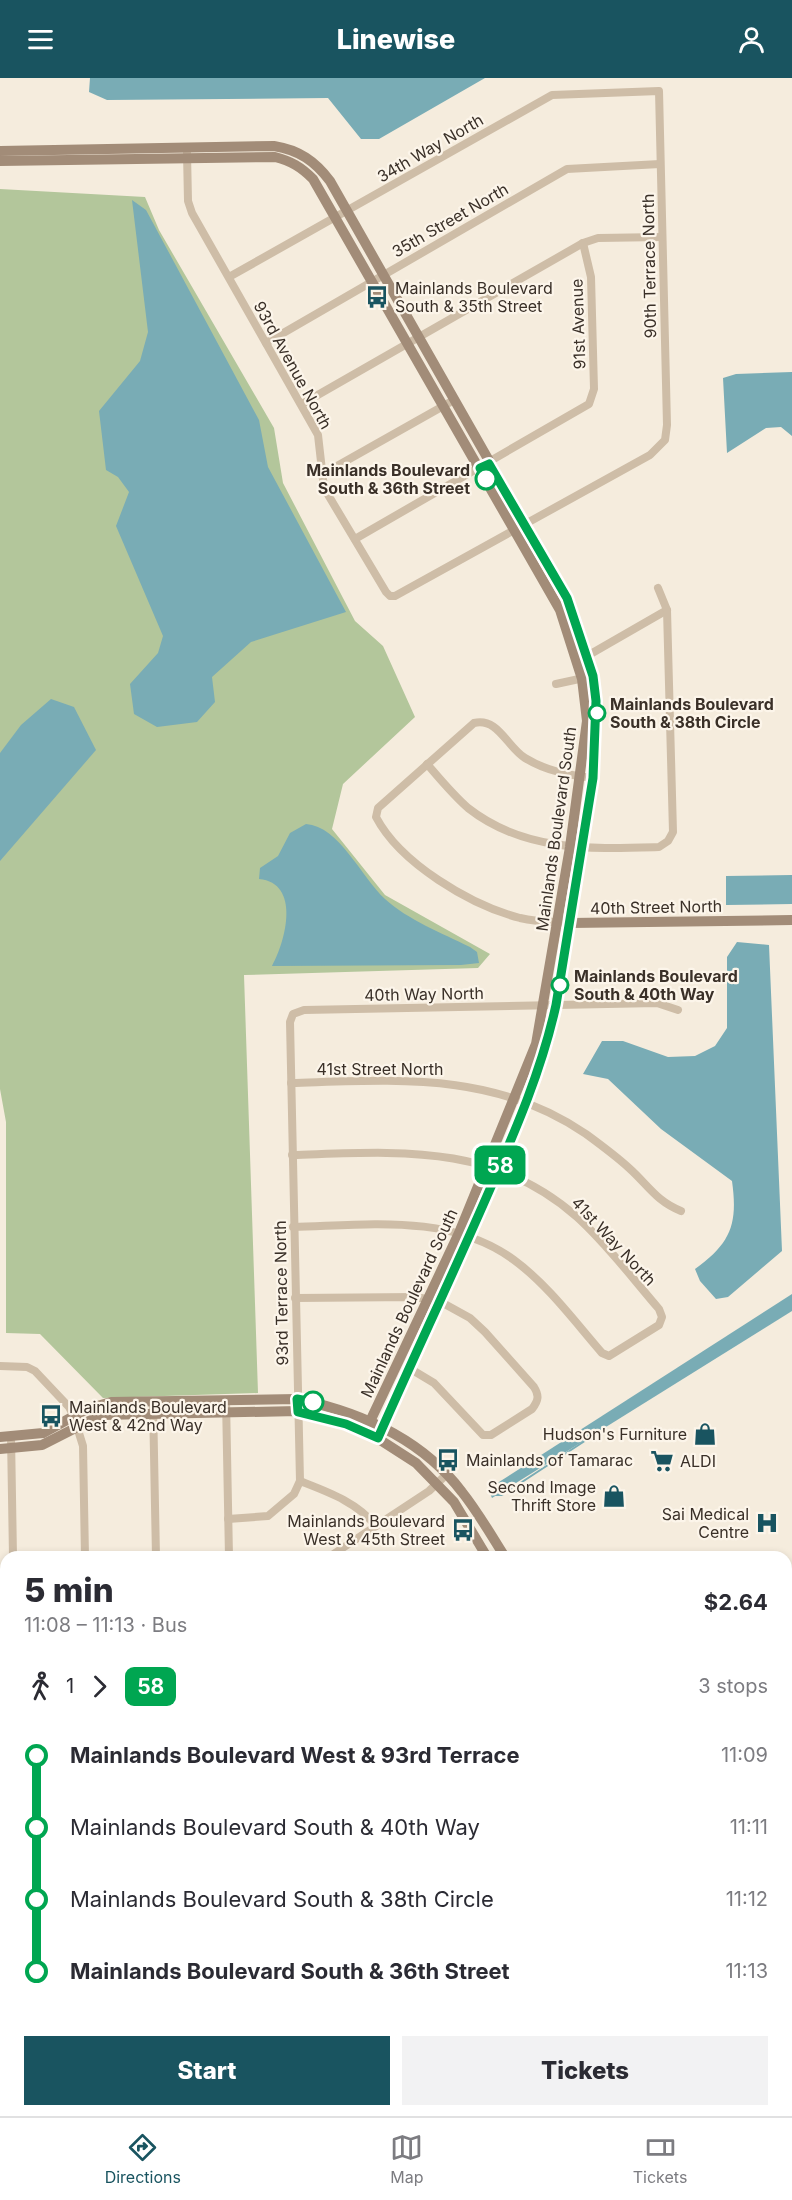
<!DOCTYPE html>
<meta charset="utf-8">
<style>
:root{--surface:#fff;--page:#f2f2f3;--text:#2b2b33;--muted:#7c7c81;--line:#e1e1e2;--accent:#195460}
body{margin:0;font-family:Inter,sans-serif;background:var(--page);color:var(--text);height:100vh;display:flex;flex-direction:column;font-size:22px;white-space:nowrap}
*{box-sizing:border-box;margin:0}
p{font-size:20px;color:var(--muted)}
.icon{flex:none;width:33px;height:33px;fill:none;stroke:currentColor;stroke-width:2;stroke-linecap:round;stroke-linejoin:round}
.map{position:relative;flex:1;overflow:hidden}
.side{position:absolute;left:0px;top:1473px;width:792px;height:566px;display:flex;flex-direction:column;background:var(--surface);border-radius:18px 18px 0 0;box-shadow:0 3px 9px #0003}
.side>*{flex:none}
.badge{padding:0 12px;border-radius:9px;font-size:21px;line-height:39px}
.map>.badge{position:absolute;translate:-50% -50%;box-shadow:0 0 0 3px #fff}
.legs{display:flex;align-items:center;gap:9px;height:66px;padding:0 24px;font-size:20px}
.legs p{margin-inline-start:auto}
.headline{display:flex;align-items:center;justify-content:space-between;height:102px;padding:0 24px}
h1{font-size:33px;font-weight:800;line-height:45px}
.action{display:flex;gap:12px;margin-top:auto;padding:12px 24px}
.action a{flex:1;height:69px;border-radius:0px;background:var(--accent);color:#fff;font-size:24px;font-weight:800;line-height:69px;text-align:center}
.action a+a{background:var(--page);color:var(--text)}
ul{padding:0 24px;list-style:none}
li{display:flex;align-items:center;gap:21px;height:72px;font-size:22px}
li i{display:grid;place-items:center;width:9px;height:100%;margin:0 8px;background:currentColor}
li i::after{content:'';width:15px;height:15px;margin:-8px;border:4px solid;border-radius:50%;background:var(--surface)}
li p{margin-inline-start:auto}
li:first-child i{background:linear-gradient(#0000 50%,currentColor 0)}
li:last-child i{background:linear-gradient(currentColor 50%,#0000 0)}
header{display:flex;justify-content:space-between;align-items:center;height:78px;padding:0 24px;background:var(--accent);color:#fff;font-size:27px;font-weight:800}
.tabs{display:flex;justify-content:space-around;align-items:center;height:84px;border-top:2px solid var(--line);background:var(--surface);font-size:16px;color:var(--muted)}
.tabs a{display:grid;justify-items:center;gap:3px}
.tabs .active{color:var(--accent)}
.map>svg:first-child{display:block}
.green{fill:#b3c69b}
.water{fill:#79acb5}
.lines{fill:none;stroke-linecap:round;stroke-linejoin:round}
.stream{stroke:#79acb5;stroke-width:2}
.street{stroke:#cebda7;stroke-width:8}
.secondary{stroke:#a28c78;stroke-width:10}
.highway{stroke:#5c4b3f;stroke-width:14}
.line-1-casing{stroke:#fff;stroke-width:14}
.line-1{stroke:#00a651;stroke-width:9}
.stop-1-dot{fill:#fff;stroke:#00a651;stroke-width:3}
.labels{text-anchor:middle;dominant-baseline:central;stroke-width:4.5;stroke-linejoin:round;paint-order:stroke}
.street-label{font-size:16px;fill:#3a3028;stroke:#fcf5ea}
.poi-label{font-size:16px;fill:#3a3028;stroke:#fcf5ea;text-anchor:start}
.stop-label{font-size:16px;font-weight:bold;fill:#3a3028;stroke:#fcf5ea;text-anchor:start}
</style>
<header><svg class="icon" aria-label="menu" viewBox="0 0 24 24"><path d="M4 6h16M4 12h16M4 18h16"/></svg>Linewise<svg class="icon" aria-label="person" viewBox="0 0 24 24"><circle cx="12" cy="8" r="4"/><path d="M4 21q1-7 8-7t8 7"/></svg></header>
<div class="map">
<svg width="792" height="2038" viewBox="0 0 792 2038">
<rect width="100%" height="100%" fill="#f5ecdd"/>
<g class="green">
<polygon points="0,111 145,119 159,152 274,350 283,405 355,543 383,568 415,639 343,706 332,751 385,817 490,876 478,890 244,897 258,1315 103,1320 40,1256 6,1255 6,1044 0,1011"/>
<polygon points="0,1793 6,1793 6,1965 0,1968"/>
</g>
<g class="water">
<polygon points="90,0 485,0 379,61 361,61 328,20 107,22 89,14"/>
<polygon points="132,122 146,132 259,342 268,389 346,534 251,564 212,599 215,624 197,644 157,649 134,636 130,606 158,575 163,558 116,448 129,414 118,399 106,392 99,333 140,283 148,254"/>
<polygon points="792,294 792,358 781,349 766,350 727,375 723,300 736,296"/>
<polygon points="51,621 74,629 96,672 0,783 0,675 21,647"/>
<path d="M306,746C339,748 362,800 385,821C408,842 442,855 470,869L477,874L479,885L461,887L272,888C286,863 301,805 259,801L260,790L278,778L290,755Z"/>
<polygon points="792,797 792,826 726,827 726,798"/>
<path d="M737,864L769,867L782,1173L728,1219L716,1221L700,1203L695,1191C731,1165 738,1146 732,1103L661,1051L608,1001L583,996L602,963H623L668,979L695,978L715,968L727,950V879Z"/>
<polygon points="792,1216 792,1233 492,1420 488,1411"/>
<polygon points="334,2032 473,2032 474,2038 334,2038"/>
</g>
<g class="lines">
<g class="stream">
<polyline points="495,1417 502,1417 600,1353"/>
<polyline points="786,1995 792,1995"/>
<polyline points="738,2032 738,2038"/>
</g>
<g class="street">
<polyline points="187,75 188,123 192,135 318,357 324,410 386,514 390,518 395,518 650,377 665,362 667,347 659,13 552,17 229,199"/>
<polyline points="266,265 567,91 660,86"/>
<polyline points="302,326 583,165 598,160 662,159"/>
<polyline points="321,397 454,322"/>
<polyline points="355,461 589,326 594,311 591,199 583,165"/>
<polyline points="587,578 667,532"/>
<polyline points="556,606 593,598"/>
<path d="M427,686C440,701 453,717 468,730C524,774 591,771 659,769L668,763L673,754L667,532L658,510"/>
<path d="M570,845C554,844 537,844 520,840C470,827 400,785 376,739L378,730L474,645C498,639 507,669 525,680C546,693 569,697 593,700"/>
<path d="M291,1005C397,1002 494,993 586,1056C601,1067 616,1078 629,1090C648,1107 656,1123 681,1133"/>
<path d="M292,1077C397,1074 492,1064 577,1139C607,1166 633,1201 659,1231L662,1239L659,1247L609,1278L602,1275C575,1244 548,1207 514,1182C450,1135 368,1147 293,1149"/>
<path d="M295,1220L416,1219L441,1224L470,1240L485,1254L534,1309C539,1317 539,1322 532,1331L491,1357H483L434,1305L409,1290"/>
<polyline points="0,1288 27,1289 35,1293 69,1329 74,1339 83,1368 85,1479"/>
<polyline points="226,1322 229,1479"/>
<polyline points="153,1324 156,1479"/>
<polyline points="11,1358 13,1479"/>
<path d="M300,1403C328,1414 357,1424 376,1448"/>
<polyline points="228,1441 268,1438 294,1416 300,1403 290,944 293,936 304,932 657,925 678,932"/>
<polyline points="329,1479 429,1413 447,1396"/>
<polyline points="0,1520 6,1520"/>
<polyline points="0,1680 6,1680"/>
<polyline points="0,1752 6,1752"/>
<polyline points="792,1834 789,1854 792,1936"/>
<polyline points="0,1931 6,1928"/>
<polyline points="0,1956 6,1954"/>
<polyline points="322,2032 322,2038"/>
<polyline points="481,2032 481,2038"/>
<polyline points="538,2032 538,2038"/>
<polyline points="595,2032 595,2038"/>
</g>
<g class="secondary">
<path d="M0,73L274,68C299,72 315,83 330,103L567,520L593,598L596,623L593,700L570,845L549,961L499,1091L441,1224L378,1360"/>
<path d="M0,83L275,79C291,83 301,89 313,101L560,532L582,601L587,643L570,769L536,966L459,1155L365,1354"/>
<polyline points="570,845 792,842"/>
<path d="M0,1359L43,1355L87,1331L111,1324L297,1321C360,1334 422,1361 462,1414C478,1434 491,1457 505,1479"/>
<polyline points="0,1371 42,1367 101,1337 298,1333 346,1346 374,1358 416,1385 454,1424 487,1479"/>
</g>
<g class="highway">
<polyline points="789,1529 792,1510"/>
<polyline points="0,2000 6,1997"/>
<polyline points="0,2020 6,2016"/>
<polyline points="15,2038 23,2032"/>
</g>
</g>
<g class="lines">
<g class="line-1-casing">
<path id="line-1" d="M313,1324L297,1321L298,1334L346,1346L378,1360C415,1276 454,1194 490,1111C516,1051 542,991 556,927L593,700L596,623L593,598L567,520L489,386L480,390L486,401"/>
</g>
<use href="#line-1" class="line-1"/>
</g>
<defs>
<g id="bus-bare" transform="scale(1.8)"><path d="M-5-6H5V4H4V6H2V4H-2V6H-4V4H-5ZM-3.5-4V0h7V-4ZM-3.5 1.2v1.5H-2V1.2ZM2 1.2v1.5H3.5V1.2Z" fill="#195460" stroke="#fcf5ea" stroke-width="2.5" paint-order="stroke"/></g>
<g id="shop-bare" transform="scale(1.8)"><path d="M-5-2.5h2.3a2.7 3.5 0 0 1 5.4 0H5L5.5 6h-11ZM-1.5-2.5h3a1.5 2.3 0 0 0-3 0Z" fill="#195460" stroke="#fcf5ea" stroke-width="2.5" paint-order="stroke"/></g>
<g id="supermarket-bare" transform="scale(1.8)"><path d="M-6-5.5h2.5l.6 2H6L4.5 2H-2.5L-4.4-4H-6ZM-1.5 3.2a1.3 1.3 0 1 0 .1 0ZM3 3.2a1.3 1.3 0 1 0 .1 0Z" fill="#195460" stroke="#fcf5ea" stroke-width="2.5" paint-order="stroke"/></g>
<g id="hospital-bare" transform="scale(1.8)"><path d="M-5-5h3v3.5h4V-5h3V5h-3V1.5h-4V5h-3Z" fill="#195460" stroke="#fcf5ea" stroke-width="2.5" paint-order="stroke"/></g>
</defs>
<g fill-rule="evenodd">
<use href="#bus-bare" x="377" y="219"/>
<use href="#bus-bare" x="51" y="1338"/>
<use href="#shop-bare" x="705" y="1356"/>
<use href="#bus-bare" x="448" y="1382"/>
<use href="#supermarket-bare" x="662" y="1383"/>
<use href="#shop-bare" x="614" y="1418"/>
<use href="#hospital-bare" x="767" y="1445"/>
<use href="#bus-bare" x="463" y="1452"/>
</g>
<g class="stop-1-dot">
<circle cx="486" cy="401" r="10"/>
<circle cx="597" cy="635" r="8"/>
<circle cx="560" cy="907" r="8"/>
<circle cx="313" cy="1324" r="10"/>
</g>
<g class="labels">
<g class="street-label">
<text transform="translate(430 70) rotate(-30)">34th Way North</text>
<text transform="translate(450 142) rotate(-30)">35th Street North</text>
<text transform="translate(649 188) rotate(-91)">90th Terrace North</text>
<text transform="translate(578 246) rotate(-92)">91st Avenue</text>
<text transform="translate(293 287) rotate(61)">93rd Avenue North</text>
<text transform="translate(556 751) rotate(-82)">Mainlands Boulevard South</text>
<text transform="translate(656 829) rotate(-1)">40th Street North</text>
<text transform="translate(424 916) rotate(-1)">40th Way North</text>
<text x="380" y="991">41st Street North</text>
<text transform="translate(614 1163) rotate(47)">41st Way North</text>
<text transform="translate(281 1215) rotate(-91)">93rd Terrace North</text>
<text transform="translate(409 1225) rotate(-65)">Mainlands Boulevard South</text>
</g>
<g class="poi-label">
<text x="395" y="210">Mainlands Boulevard<tspan x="395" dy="18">South &amp; 35th Street</tspan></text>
<text x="69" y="1329">Mainlands Boulevard<tspan x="69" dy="18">West &amp; 42nd Way</tspan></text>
<text x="687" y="1356" text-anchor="end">Hudson's Furniture</text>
<text x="466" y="1382">Mainlands of Tamarac</text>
<text x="680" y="1383">ALDI</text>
<text x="596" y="1409" text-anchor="end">Second Image<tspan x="596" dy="18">Thrift Store</tspan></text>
<text x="749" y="1436" text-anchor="end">Sai Medical<tspan x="749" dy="18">Centre</tspan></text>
<text x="445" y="1443" text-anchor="end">Mainlands Boulevard<tspan x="445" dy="18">West &amp; 45th Street</tspan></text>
</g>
<g class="stop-label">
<text x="470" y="392" text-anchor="end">Mainlands Boulevard<tspan x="470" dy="18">South &amp; 36th Street</tspan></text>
<text x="610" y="626">Mainlands Boulevard<tspan x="610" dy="18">South &amp; 38th Circle</tspan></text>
<text x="574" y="898">Mainlands Boulevard<tspan x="574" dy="18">South &amp; 40th Way</tspan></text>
</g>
</g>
</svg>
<b class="badge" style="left:500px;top:1087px;background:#00a651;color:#fff">58</b>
<section class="side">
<div class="headline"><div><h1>5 min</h1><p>11:08 – 11:13 · Bus</p></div><b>$2.64</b></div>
<div class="legs"><svg class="icon" aria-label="walk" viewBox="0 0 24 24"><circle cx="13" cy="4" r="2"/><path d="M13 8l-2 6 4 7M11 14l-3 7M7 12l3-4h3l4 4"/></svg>1<svg class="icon" aria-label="forward" viewBox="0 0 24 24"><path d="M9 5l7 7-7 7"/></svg><b class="badge" style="background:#00a651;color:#fff">58</b><p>3 stops</p></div>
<ul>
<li><i style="color:#00a651"></i><b>Mainlands Boulevard West &amp; 93rd Terrace</b><p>11:09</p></li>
<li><i style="color:#00a651"></i><span>Mainlands Boulevard South &amp; 40th Way</span><p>11:11</p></li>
<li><i style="color:#00a651"></i><span>Mainlands Boulevard South &amp; 38th Circle</span><p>11:12</p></li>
<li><i style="color:#00a651"></i><b>Mainlands Boulevard South &amp; 36th Street</b><p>11:13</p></li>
</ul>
<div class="action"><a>Start</a><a>Tickets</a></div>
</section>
</div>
<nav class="tabs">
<a class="active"><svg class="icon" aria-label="directions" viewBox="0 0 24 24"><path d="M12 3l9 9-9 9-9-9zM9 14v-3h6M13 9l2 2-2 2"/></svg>Directions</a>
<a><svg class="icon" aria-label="map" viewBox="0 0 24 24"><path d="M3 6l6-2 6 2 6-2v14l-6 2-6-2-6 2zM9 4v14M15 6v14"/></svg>Map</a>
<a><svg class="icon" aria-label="tickets" viewBox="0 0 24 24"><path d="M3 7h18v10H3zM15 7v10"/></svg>Tickets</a>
</nav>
